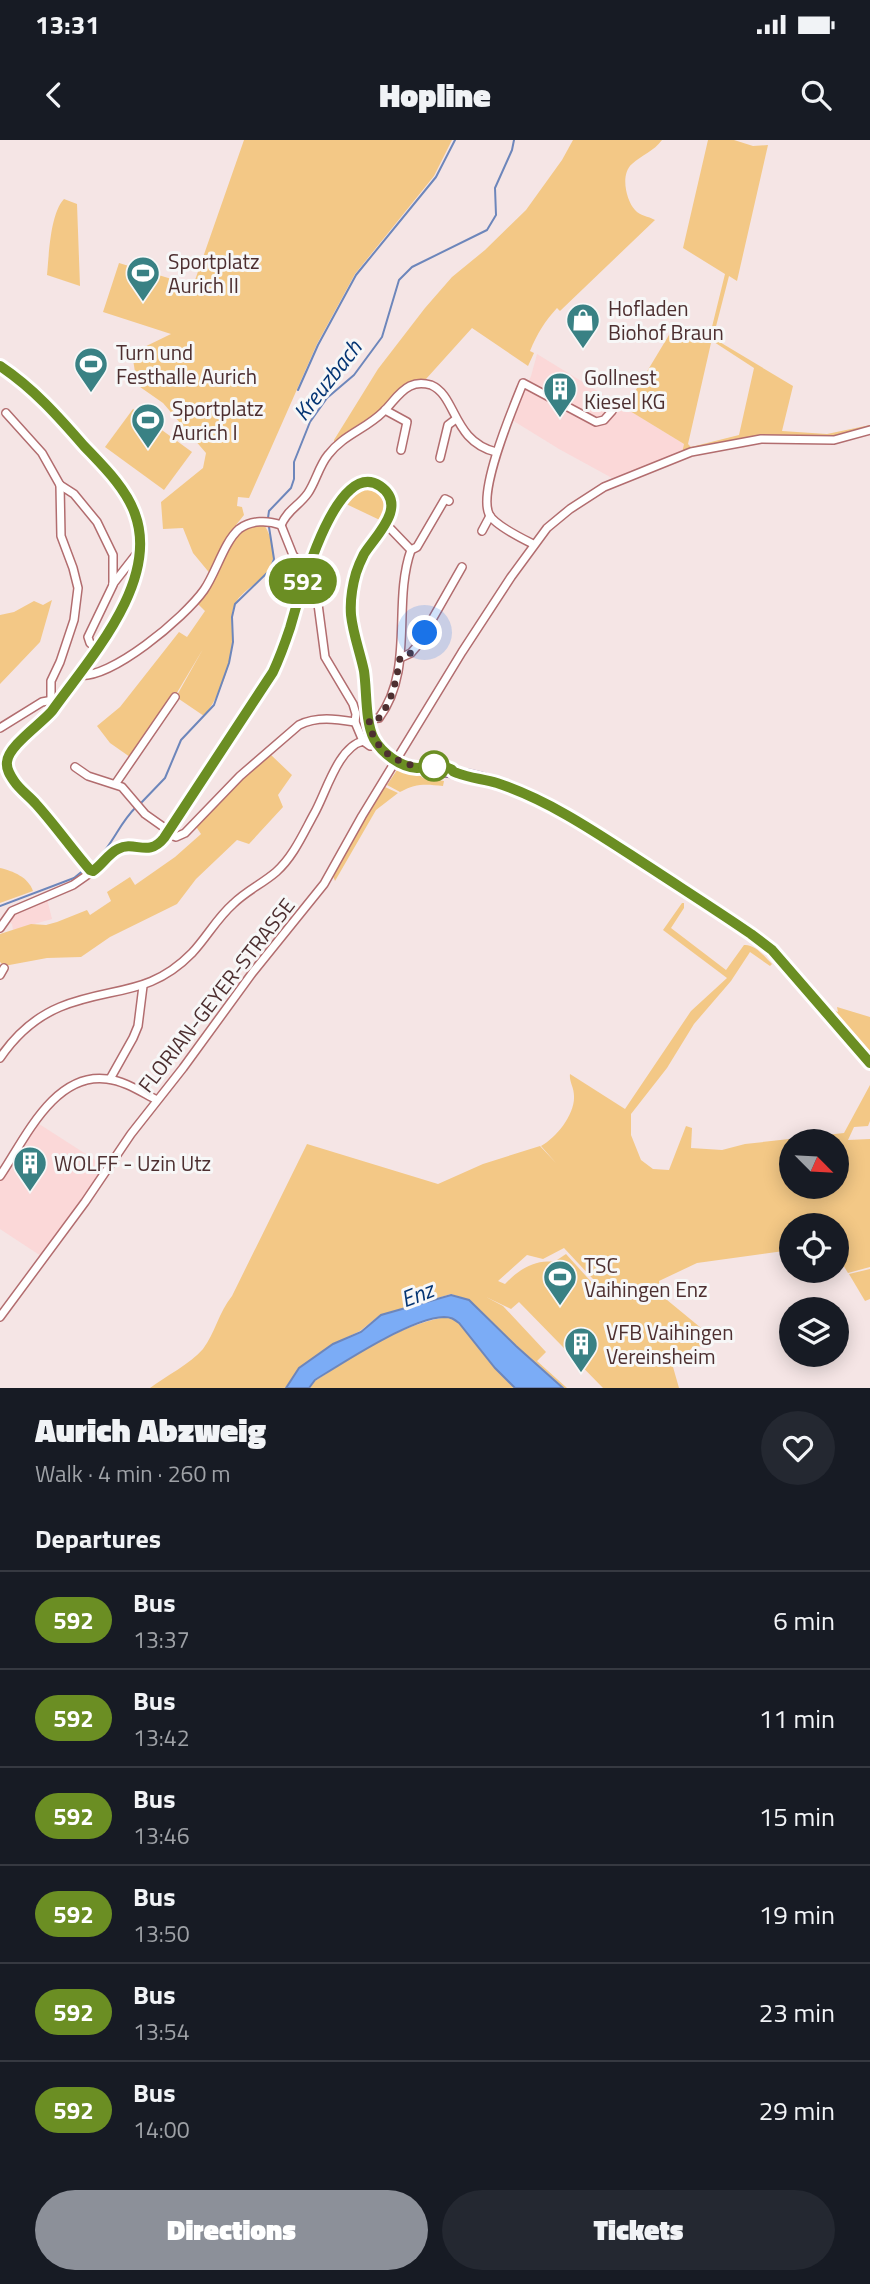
<!DOCTYPE html>
<meta charset="utf-8">
<style>
:root{--surface:#171b24;--page:#242831;--text:#f1f3f6;--muted:#9ea1a6;--line:#363941;--accent:#8c9099}
body{margin:0;font-family:"Titillium Web",sans-serif;background:var(--page);color:var(--text);height:100vh;display:flex;flex-direction:column;font-size:26px;white-space:nowrap}
*{box-sizing:border-box;margin:0}
p{font-size:23px;color:var(--muted)}
.icon{flex:none;width:38px;height:38px;fill:none;stroke:currentColor;stroke-width:2;stroke-linecap:round;stroke-linejoin:round}
.map{position:relative;height:1248px;overflow:hidden}
.drawer{display:flex;flex-direction:column;background:var(--surface);flex:1}
.drawer>*{flex:none}
.badge{padding:0 14px;border-radius:23px;font-size:24px;line-height:46px}
.needle{width:46px;rotate:114deg}
.controls{position:absolute;left:779px;top:989px;display:grid;gap:14px}
.controls a{display:grid;place-items:center;width:70px;height:70px;border-radius:50%;background:var(--surface);box-shadow:0 4px 18px #0003;font-size:35px}
.you{position:absolute;width:35px;height:35px;margin:-18px;border:5px solid #fff;border-radius:50%;background:#1a73e8;box-shadow:0 0 0 10px #1a73e833}
.map>.badge{position:absolute;translate:-50% -50%;box-shadow:0 0 0 4px #fff}
h2{padding:0 35px;font-size:26px;line-height:63px}
.round{display:grid;place-items:center;flex:none;width:74px;height:74px;border-radius:37px;background:var(--page)}
.head{display:flex;align-items:center;justify-content:space-between;height:119px;padding:0 35px}
h1{font-size:33px;font-weight:800;line-height:52px}
.button{display:flex;gap:14px;margin-top:auto;padding:14px 35px}
.button a{flex:1;height:80px;border-radius:42px;background:var(--accent);color:#fff;font-size:28px;font-weight:800;line-height:80px;text-align:center}
.button a+a{background:var(--page);color:var(--text)}
ul{padding:0;list-style:none}
li{display:flex;align-items:center;gap:21px;height:98px;padding:0 35px;border-top:2px solid var(--line)}
li div{flex:1}
li b{display:block;font-size:26px}
li em{font-style:normal}
li .badge{min-width:77px;font-weight:700;text-align:center}
.status{display:flex;justify-content:space-between;align-items:center;height:49px;padding:0 35px;background:var(--surface);direction:ltr}
.status svg{height:19px;fill:currentColor}
header{display:flex;justify-content:space-between;align-items:center;height:91px;padding:0 35px;background:var(--surface);font-size:32px;font-weight:800}
.map>svg:first-child{display:block}
.built{fill:#fbd8d8}
.green{fill:#f3c886;fill-rule:evenodd}
.water{fill:#7bacf6;stroke:#6d86bb;stroke-width:2}
.lines{fill:none;stroke-linecap:round;stroke-linejoin:round}
.stream{stroke:#6d86bb;stroke-width:2}
.minor-casing{stroke:#b26d6f;stroke-width:10}
.major-casing{stroke:#8e648e;stroke-width:12}
.minor{stroke:#fff;stroke-width:7}
.major{stroke:#d0b3d9;stroke-width:10}
.line-casing{stroke:#fff;stroke-width:16}
.line{stroke:#6b8e23;stroke-width:10}
.walk{stroke:#4d2f30;stroke-width:7;stroke-dasharray:0 12.6}
.stop-dot{fill:#fff;stroke:#6b8e23;stroke-width:3.5}
.labels{text-anchor:middle;dominant-baseline:central;stroke-width:6;stroke-linejoin:round;paint-order:stroke}
.poi-label{font-size:21px;fill:#4d2f30;stroke:#f7f7f7;text-anchor:start}
.street-label{font-size:21px;fill:#4d2f30;stroke:#f7f7f7}
.water-label{font-size:23px;font-style:italic;fill:#033473;stroke:#f7f7f7}
</style>
<div class="status"><b>13:31</b><svg viewBox="0 0 49 12"><path d="M0 12V9h3v3zM5 12V6h3v6zM10 12V3h3v9zM15 12V0h3v12zM26 1h20v11H26zM47 4h2v5h-2z"/></svg></div>
<header><svg class="icon" aria-label="back" viewBox="0 0 24 24"><path d="M15 5l-7 7 7 7"/></svg>Hopline<svg class="icon" aria-label="search" viewBox="0 0 24 24"><circle cx="10" cy="10" r="6"/><path d="M15 15l6 6"/></svg></header>
<div class="map">
<svg width="870" height="1248" viewBox="0 0 870 1248">
<rect width="100%" height="100%" fill="#f5e5e5"/>
<g class="built">
<polygon points="537,214 684,304 682,313 612,338 559,309 512,280 531,236"/>
<polygon points="47,759 52,779 13,790 12,784 9,782 15,773"/>
<polygon points="36,982 106,1027 41,1116 0,1089 0,1036"/>
</g>
<g class="green">
<polygon points="244,0 452,0 434,36 355,134 317,204 249,358 238,357 237,366 242,367 244,375 236,385 238,389 212,436 193,413 183,388 163,389 161,362 203,328 206,313 163,263 130,240 135,232 132,213 171,194 103,172 119,123 188,144 189,142 194,143"/>
<path d="M573,0H662C654,11 642,15 632,24C620,34 626,60 635,70C640,76 648,76 655,80L560,171L557,168C545,181 537,194 530,211L534,213L528,226L472,188L426,239L415,241L380,271L334,304V300L378,229L425,168L452,137L485,110L526,70L562,20Z"/>
<path d="M708,0H734L753,6L768,5L737,141L729,136L713,198L793,246L782,291L827,294L870,285V289L845,297H773L682,313L684,304L625,268L675,185L702,202L708,203L725,134L683,108ZM714,202L754,228L739,295L691,307L688,304L711,203Z"/>
<path d="M64,59L77,64L80,146L47,135C49,115 50,74 64,59Z"/>
<polygon points="133,269 192,312 164,350 105,307"/>
<polygon points="365,347 381,351 388,364 384,382 344,363 347,357"/>
<path d="M263,383C270,393 274,407 273,419C270,440 243,447 235,464C229,476 233,489 232,501C231,527 220,556 204,576L176,557L203,509L175,556L130,617L110,603L97,586L120,567L179,492L187,497L205,471L195,461L233,402L243,390Z"/>
<polygon points="52,460 40,502 0,544 0,475 14,472 34,461 43,465"/>
<polygon points="270,614 292,635 278,655 283,667 249,704 237,700 196,739 177,764 110,797 81,817 47,818 4,826 0,822 0,794 31,784 46,785 57,782 87,770 90,775 111,761 107,752 130,737 135,745 175,717 201,694 195,685 241,637"/>
<path d="M401,629L415,631L423,638L444,641L443,646C426,644 416,643 400,652L387,645L397,630Z"/>
<polygon points="385,647 398,653 376,670 335,741 333,736 371,666"/>
<path d="M0,728C13,731 28,737 33,751L0,763Z"/>
<path d="M682,763H684V768L671,788L726,830L744,805C755,804 764,816 772,824L770,826L750,812L731,841L694,884L667,928L631,974V995L641,1020L653,1029L669,1030L686,986L692,988L691,1008L722,1010L745,1004L844,993L870,945V981L868,986L854,987L848,1000L870,999V1127L848,1133L837,1115L836,1085H791V1110L697,1123L659,1141L661,1155L712,1197L706,1205L692,1208L673,1227L679,1248H603L519,1162L511,1169L486,1157L503,1166L546,1212L537,1221L567,1248H564L516,1206L469,1160L451,1154L380,1175L360,1191L333,1204L299,1228L285,1248H150C166,1236 190,1224 203,1209C215,1193 219,1172 232,1156L307,1004L438,1044L483,1024L540,1006L556,1023L541,1006C557,997 575,974 574,956C574,947 569,942 570,934L625,969L691,871L727,838L663,790ZM836,1001V1046H791V1001ZM564,1108L607,1154L615,1146L636,1158L605,1157L566,1114L554,1122C535,1119 518,1130 505,1144L498,1141L527,1115L543,1119Z"/>
<polygon points="837,867 870,877 870,918 832,871 833,870 838,872"/>
<polygon points="870,1129 870,1159 865,1161 849,1134"/>
<path d="M446,1177L453,1179L459,1183L495,1228L515,1248H310L315,1241C354,1216 399,1185 446,1177Z"/>
</g>
<path class="water" d="M451,1155L469,1160L516,1206L563,1248H515L495,1228L459,1183C454,1179 451,1177 444,1177C411,1178 344,1222 315,1240L309,1248H286L299,1228L333,1204L361,1192L381,1175Z"/>
<g class="lines">
<g class="stream">
<polyline points="298,250 318,205 356,135 436,37 455,0"/>
<polyline points="268,378 269,371 291,348 294,339 294,322 310,282 327,258 354,235 382,197 399,140 412,127 487,90 496,75 495,48 512,10 514,0"/>
<polyline points="140,664 165,638 181,600 214,565 229,523 233,502 232,477 235,464 270,430 274,419 269,387"/>
<path d="M90,725C114,706 116,687 136,667"/>
<polyline points="0,766 74,738 85,729"/>
</g>
<g class="minor-casing">
<g id="minor">
<polyline points="385,270 407,282 401,310"/>
<polyline points="6,273 42,313 60,345 74,354 97,382 113,415 113,445 88,497 90,503 97,509"/>
<polyline points="440,318 448,285 456,279"/>
<path d="M281,385C288,369 299,366 308,353C316,341 319,326 328,315C343,295 366,289 383,272C392,264 398,252 410,246C416,243 424,243 431,245C457,256 452,301 496,312"/>
<polyline points="482,391 490,376"/>
<path d="M533,404C523,399 494,385 489,374C478,350 513,268 523,243L596,282L604,280L612,271"/>
<polyline points="411,410 417,407 445,359 449,361"/>
<polyline points="113,444 138,412"/>
<polyline points="400,518 411,513 417,506 462,427"/>
<path d="M77,535C110,541 185,477 204,450C216,433 224,402 239,389C251,380 268,380 281,385L293,415L310,436L318,464L325,517L353,564L356,574L355,582L363,601"/>
<polyline points="51,559 51,541 60,522 74,480 78,448 73,428 61,396 60,345"/>
<path d="M369,579L379,578C415,529 392,464 411,410L386,384"/>
<polyline points="0,588 42,562 53,560"/>
<polyline points="75,627 88,636 122,647 145,674 169,691"/>
<polyline points="116,643 175,557"/>
<path d="M167,694L176,697L185,693L240,636L299,585C317,576 336,579 355,582"/>
<polyline points="0,788 12,771 73,745 93,731"/>
<polyline points="0,835 4,828"/>
<path d="M0,918C15,896 36,877 60,867C111,846 149,857 192,813C207,797 217,778 233,764C246,751 262,744 276,732C293,717 303,694 314,674C326,653 338,607 363,601L370,606L376,602"/>
<polyline points="110,939 133,898 138,886 143,846"/>
<path d="M0,1036C25,999 54,932 107,939C125,941 141,952 157,960"/>
<polyline points="0,1177 85,1062 131,994 183,928 253,832 324,744 362,676 462,512 511,437 547,388 570,369 604,347 691,312 761,299 834,300 870,290"/>
</g>
</g>
<g class="major-casing">
<path id="major" d="M0,226C33,248 58,276 84,306C103,326 125,348 135,374C160,442 89,519 51,571C41,584 8,605 7,622C6,631 12,639 17,646C22,653 30,658 36,664C55,685 71,708 90,730L93,731L120,708C137,704 151,714 164,698L273,532C280,517 285,503 290,487C298,462 336,315 381,347C407,365 378,393 367,410C362,417 358,426 356,434C351,448 350,462 351,476C353,493 360,510 363,528C367,548 366,584 375,600C394,633 439,629 471,635C481,637 492,641 501,644C556,664 605,698 653,730C686,751 719,772 751,794L780,819L870,923"/>
</g>
<use href="#minor" class="minor"/>
<use href="#major" class="major"/>
</g>
<g class="lines">
<g class="line-casing">
<path id="line" d="M0,226C33,248 58,276 84,306C103,326 126,348 135,374C160,442 89,519 52,571C41,584 8,606 7,622C6,629 10,635 14,641C20,650 29,656 36,664C55,685 71,708 90,730L93,731C102,725 108,714 118,709C135,700 148,718 164,698L273,532C280,517 285,503 290,488C298,461 335,316 380,346C409,366 375,396 364,414C361,420 358,427 356,433C352,447 350,461 351,475C353,494 360,512 364,531C367,551 365,582 374,599C382,613 400,627 417,628C427,628 436,625 448,628C457,631 448,630 457,633C469,638 484,639 497,643C554,662 604,698 654,730C686,751 719,772 751,794L772,810L870,923"/>
</g>
<use href="#line" class="line"/>
<path class="walk" d="M425,493L411,513L400,518C396,541 393,559 379,578L369,579C373,616 404,626 437,630L434,626"/>
</g>
<defs>
<g id="stadium-pin" transform="scale(1.75)"><path d="M0 17L-7.5 6A9.5 9.5 0 1 1 7.5 6Z" fill="#398184" stroke="#f7f7f7"/><path d="M0-5a6.5 5 0 1 0 0 10a6.5 5 0 1 0 0-10ZM-3.5-1.8h7v3.6h-7Z" fill="#fff"/></g>
<g id="shop-pin" transform="scale(1.75)"><path d="M0 17L-7.5 6A9.5 9.5 0 1 1 7.5 6Z" fill="#398184" stroke="#f7f7f7"/><path d="M-5-2.5h2.3a2.7 3.5 0 0 1 5.4 0H5L5.5 6h-11ZM-1.5-2.5h3a1.5 2.3 0 0 0-3 0Z" fill="#fff"/></g>
<g id="building-pin" transform="scale(1.75)"><path d="M0 17L-7.5 6A9.5 9.5 0 1 1 7.5 6Z" fill="#398184" stroke="#f7f7f7"/><path d="M-4-6H4V6H1V3H-1V6H-4ZM-2.5-4.3h1.7v1.8h-1.7ZM.8-4.3h1.7v1.8H.8ZM-2.5-1h1.7V.8h-1.7ZM.8-1h1.7V.8H.8Z" fill="#fff"/></g>
</defs>
<g fill-rule="evenodd">
<use href="#stadium-pin" x="143" y="133"/>
<use href="#shop-pin" x="583" y="180"/>
<use href="#stadium-pin" x="91" y="224"/>
<use href="#building-pin" x="560" y="249"/>
<use href="#stadium-pin" x="148" y="280"/>
<use href="#building-pin" x="30" y="1023"/>
<use href="#stadium-pin" x="560" y="1137"/>
<use href="#building-pin" x="581" y="1204"/>
</g>
<circle class="stop-dot" cx="434" cy="626" r="14"/>
<g class="labels">
<g class="poi-label">
<text x="168" y="121">Sportplatz<tspan x="168" dy="24">Aurich II</tspan></text>
<text x="608" y="168">Hofladen<tspan x="608" dy="24">Biohof Braun</tspan></text>
<text x="116" y="212">Turn und<tspan x="116" dy="24">Festhalle Aurich</tspan></text>
<text x="584" y="237">Gollnest<tspan x="584" dy="24">Kiesel KG</tspan></text>
<text x="172" y="268">Sportplatz<tspan x="172" dy="24">Aurich I</tspan></text>
<text x="54" y="1023">WOLFF - Uzin Utz</text>
<text x="584" y="1125">TSC<tspan x="584" dy="24">Vaihingen Enz</tspan></text>
<text x="606" y="1192">VFB Vaihingen<tspan x="606" dy="24">Vereinsheim</tspan></text>
</g>
<g class="street-label">
<text transform="translate(216 855) rotate(-52)">FLORIAN-GEYER-STRASSE</text>
</g>
<g class="water-label">
<text transform="translate(327 240) rotate(-52)">Kreuzbach</text>
<text transform="translate(417 1154) rotate(-21)">Enz</text>
</g>
</g>
</svg>
<div class="controls">
<a><svg class="needle" viewBox="-14 -14 28 28"><path d="M0-13l5 13h-10z" fill="#e53935"/><path d="M0 13l5-13h-10z" fill="#9ea1a6"/></svg></a>
<a><svg class="icon" aria-label="locate" viewBox="0 0 24 24"><circle cx="12" cy="12" r="6"/><path d="M12 2v4M12 18v4M2 12h4M18 12h4"/></svg></a>
<a><svg class="icon" aria-label="layers" viewBox="0 0 24 24"><path d="M12 4l9 5-9 5-9-5zM3 14l9 5 9-5"/></svg></a>
</div>
<div class="you" style="left:425px;top:493px"></div>
<b class="badge" style="left:303px;top:441px;background:#6b8e23;color:#fff">592</b>
</div>
<section class="drawer">
<div class="head"><div><h1>Aurich Abzweig</h1><p>Walk · 4 min · 260 m</p></div><a class="round"><svg class="icon" aria-label="heart" viewBox="0 0 24 24"><path d="M12 20l-8-8c-3-5 5-10 8-4 3-6 11-1 8 4z"/></svg></a></div>
<h2>Departures</h2>
<ul>
<li><span class="badge" style="background:#6b8e23;color:#fff">592</span><div><b>Bus</b><p>13:37</p></div><em>6 min</em></li>
<li><span class="badge" style="background:#6b8e23;color:#fff">592</span><div><b>Bus</b><p>13:42</p></div><em>11 min</em></li>
<li><span class="badge" style="background:#6b8e23;color:#fff">592</span><div><b>Bus</b><p>13:46</p></div><em>15 min</em></li>
<li><span class="badge" style="background:#6b8e23;color:#fff">592</span><div><b>Bus</b><p>13:50</p></div><em>19 min</em></li>
<li><span class="badge" style="background:#6b8e23;color:#fff">592</span><div><b>Bus</b><p>13:54</p></div><em>23 min</em></li>
<li><span class="badge" style="background:#6b8e23;color:#fff">592</span><div><b>Bus</b><p>14:00</p></div><em>29 min</em></li>
</ul>
<div class="button"><a>Directions</a><a>Tickets</a></div>
</section>
